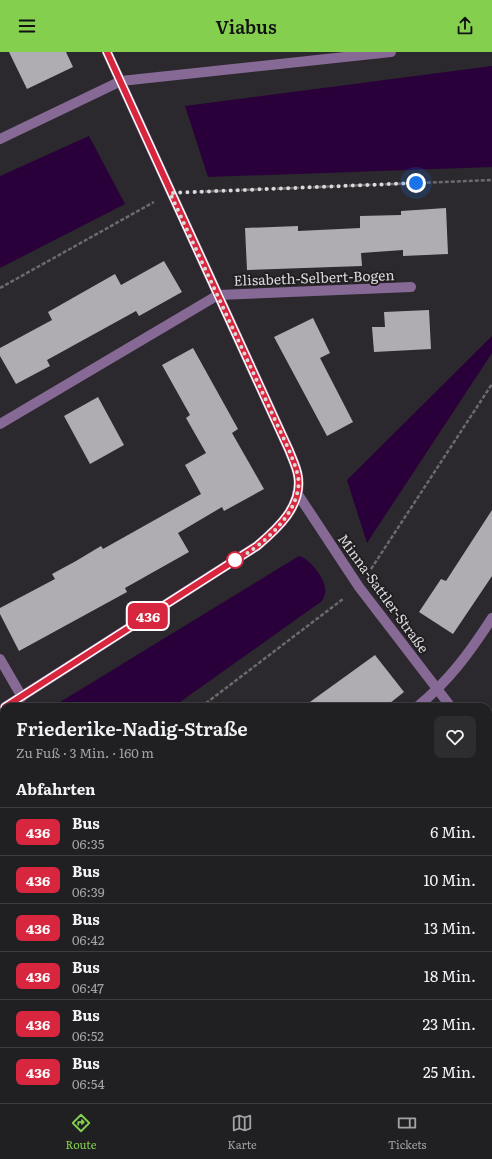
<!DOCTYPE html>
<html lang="de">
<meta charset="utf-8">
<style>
:root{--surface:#201f22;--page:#2d2c2f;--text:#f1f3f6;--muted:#a2a2a5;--line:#3d3d40;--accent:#84d04e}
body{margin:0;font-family:Literata,serif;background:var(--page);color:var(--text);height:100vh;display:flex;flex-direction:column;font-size:15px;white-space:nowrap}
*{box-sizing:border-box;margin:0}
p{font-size:13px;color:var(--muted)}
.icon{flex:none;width:22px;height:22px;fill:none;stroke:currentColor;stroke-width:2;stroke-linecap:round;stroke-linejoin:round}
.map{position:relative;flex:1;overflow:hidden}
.details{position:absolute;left:0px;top:651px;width:492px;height:400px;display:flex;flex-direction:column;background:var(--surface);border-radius:12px 12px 0 0;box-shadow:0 2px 6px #0003,0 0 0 1px var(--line)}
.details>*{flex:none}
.badge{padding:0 8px;border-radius:6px;font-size:14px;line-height:26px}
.you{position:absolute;width:20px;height:20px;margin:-10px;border:3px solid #fff;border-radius:50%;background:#1a73e8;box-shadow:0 0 0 6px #1a73e833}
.map>.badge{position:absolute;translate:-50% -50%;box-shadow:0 0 0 2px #fff}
h2{padding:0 16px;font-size:15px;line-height:36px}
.round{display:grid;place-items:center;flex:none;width:42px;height:42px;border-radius:8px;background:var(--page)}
.head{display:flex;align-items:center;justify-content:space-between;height:68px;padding:0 16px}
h1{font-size:19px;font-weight:600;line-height:30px}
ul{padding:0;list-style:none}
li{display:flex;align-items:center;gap:12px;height:48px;padding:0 16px;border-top:1px solid var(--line)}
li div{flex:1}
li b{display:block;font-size:15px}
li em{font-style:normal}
li .badge{min-width:44px;font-weight:700;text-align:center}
header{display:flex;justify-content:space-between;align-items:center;height:52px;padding:0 16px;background:var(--accent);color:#111;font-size:18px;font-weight:600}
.tabs{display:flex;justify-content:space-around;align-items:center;height:56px;border-top:1px solid var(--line);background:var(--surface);font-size:11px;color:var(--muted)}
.tabs a{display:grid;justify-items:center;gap:2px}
.tabs .on{color:var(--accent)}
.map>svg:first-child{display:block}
.green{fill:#61486d}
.water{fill:#2a003a}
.building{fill:#b0adb2}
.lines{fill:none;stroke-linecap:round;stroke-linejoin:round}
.path{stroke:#6b6a6d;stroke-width:2.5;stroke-dasharray:4 2;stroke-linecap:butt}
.minor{stroke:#876996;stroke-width:10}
.line-casing{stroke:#fff;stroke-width:9}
.line{stroke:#d7263d;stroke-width:6}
.walk{stroke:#d9d8da;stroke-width:4;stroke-dasharray:0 7.2}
.stop-dot{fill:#fff;stroke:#d7263d;stroke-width:2}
.labels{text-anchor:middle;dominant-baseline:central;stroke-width:4;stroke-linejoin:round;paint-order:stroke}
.street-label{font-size:14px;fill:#d9d8da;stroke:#221f23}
</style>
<header><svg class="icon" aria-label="menu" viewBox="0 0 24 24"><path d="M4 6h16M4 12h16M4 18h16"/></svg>Viabus<svg class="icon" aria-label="share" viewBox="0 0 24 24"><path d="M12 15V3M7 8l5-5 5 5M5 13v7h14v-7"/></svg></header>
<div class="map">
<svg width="492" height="1051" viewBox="0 0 492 1051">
<rect width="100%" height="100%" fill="#2b292d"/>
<polygon class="green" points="492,983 492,1051 401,1051 406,1047 488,1047 488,986"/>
<g class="water">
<polygon points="492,14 492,115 208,125 185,54"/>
<polygon points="89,84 125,152 0,216 0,124"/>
<polygon points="492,284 492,301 367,491 347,428"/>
<path d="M299,504C309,506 325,526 325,537C326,542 324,545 322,549L173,655H52Z"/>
<polygon points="4,684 4,776 0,778 0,687"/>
</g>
<g class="building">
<polygon points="9,0 66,0 73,15 27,37"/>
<polygon points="446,156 448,202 403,204 403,198 361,201 362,214 247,218 245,176 298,174 298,179 360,176 360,164 401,163 401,159"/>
<polygon points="164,209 182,240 139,264 136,259 47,308 50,314 16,332 0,304 0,296 52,268 48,260 115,222 121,233"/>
<polygon points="429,258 431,297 374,300 372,275 385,275 384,260"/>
<polygon points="313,266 330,301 320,306 353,370 327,384 274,285"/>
<polygon points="193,296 238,377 232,381 264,437 224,459 222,455 178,481 189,500 125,536 127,540 19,599 0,562 0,556 55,527 52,522 76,509 101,494 103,497 201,442 185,413 206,401 186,366 190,363 162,313"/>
<polygon points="98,345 124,393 90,412 64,364"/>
<polygon points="492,458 492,524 453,582 419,560 441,527 446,529"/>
<polygon points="375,603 404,640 385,655 303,655"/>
</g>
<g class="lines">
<g class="path">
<polyline points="193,140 492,128"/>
<polyline points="0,236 154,150"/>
<polyline points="371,517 492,332"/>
<polyline points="201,655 343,547"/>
<polyline points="0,804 4,801"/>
<polyline points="194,1047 196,1051"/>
</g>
<g class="minor">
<polyline points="0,87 121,29 391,0"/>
<polyline points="0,372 218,243 411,235"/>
<polyline points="297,441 359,535 451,655"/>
<polyline points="0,607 22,645"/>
<path d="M5,655L257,494C277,477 303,454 298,424C297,416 292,406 289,398L107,0"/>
<path d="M417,655C449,629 470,600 492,566"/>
<polyline points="488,705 492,710"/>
<polyline points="488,838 492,835"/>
<polyline points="155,1051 161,1047"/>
</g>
</g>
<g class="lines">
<g class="line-casing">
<path id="line" d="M5,655L257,494C277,477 303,454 298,424C297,416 292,406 289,398L107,0"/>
</g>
<use href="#line" class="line"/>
<path class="walk" d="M235,508C262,495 304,458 298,424C296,415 292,406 289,398L170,141L416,131"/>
</g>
<circle class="stop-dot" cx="235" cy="508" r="8"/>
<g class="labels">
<g class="street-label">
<text transform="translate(314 225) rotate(-2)">Elisabeth-Selbert-Bogen</text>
<text transform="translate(384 541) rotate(54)">Minna-Sattler-Straße</text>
</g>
</g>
</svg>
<div class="you" style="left:416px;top:131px"></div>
<b class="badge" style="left:148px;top:564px;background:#d7263d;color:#fff">436</b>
<section class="details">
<div class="head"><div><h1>Friederike-Nadig-Straße</h1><p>Zu Fuß · 3 Min. · 160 m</p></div><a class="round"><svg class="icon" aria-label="heart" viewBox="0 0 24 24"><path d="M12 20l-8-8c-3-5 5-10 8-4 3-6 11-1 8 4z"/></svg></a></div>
<h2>Abfahrten</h2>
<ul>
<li><span class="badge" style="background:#d7263d;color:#fff">436</span><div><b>Bus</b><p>06:35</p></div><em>6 Min.</em></li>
<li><span class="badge" style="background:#d7263d;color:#fff">436</span><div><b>Bus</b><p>06:39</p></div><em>10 Min.</em></li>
<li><span class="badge" style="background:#d7263d;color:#fff">436</span><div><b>Bus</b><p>06:42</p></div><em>13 Min.</em></li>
<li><span class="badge" style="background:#d7263d;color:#fff">436</span><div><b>Bus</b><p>06:47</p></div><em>18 Min.</em></li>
<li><span class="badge" style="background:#d7263d;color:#fff">436</span><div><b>Bus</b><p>06:52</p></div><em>23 Min.</em></li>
<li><span class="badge" style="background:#d7263d;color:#fff">436</span><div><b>Bus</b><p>06:54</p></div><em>25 Min.</em></li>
</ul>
</section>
</div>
<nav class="tabs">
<a class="on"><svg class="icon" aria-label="directions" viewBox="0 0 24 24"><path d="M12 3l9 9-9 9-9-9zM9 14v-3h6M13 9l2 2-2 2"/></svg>Route</a>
<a><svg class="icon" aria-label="map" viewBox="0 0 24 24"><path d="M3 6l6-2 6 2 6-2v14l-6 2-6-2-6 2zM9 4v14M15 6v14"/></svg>Karte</a>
<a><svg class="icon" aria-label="tickets" viewBox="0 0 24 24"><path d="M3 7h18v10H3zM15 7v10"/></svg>Tickets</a>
</nav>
